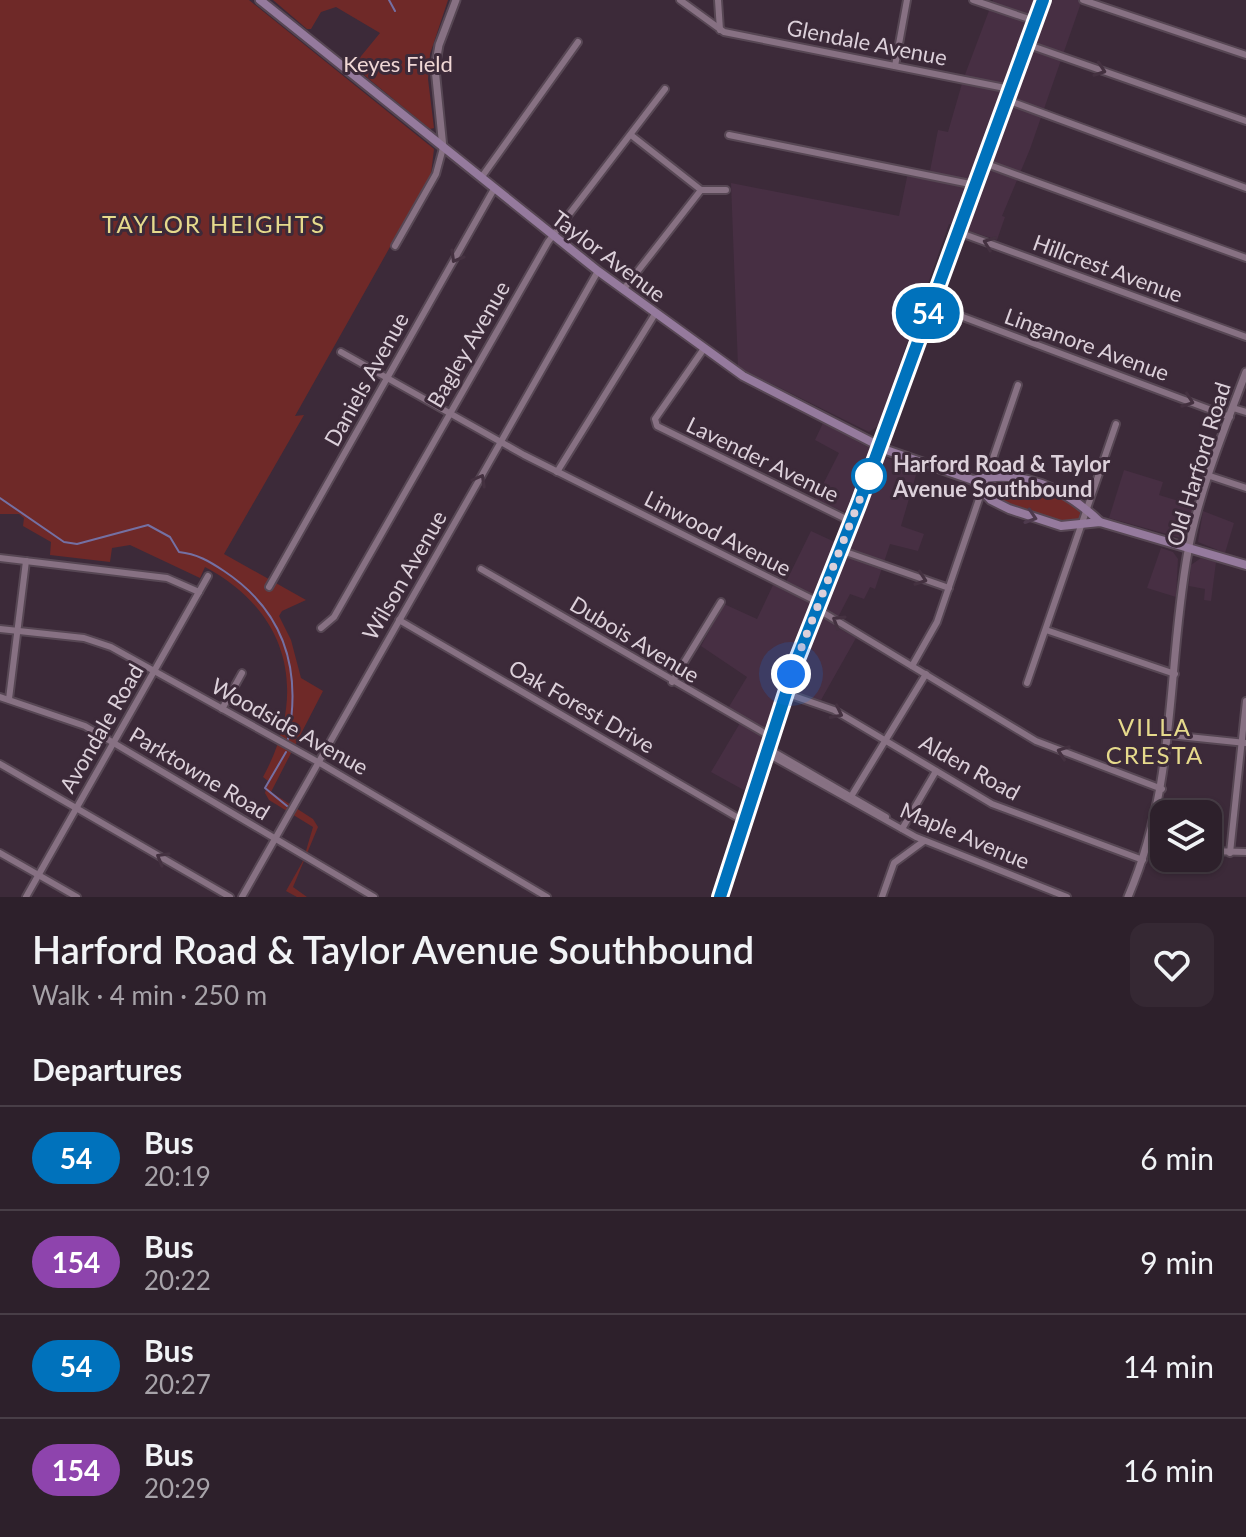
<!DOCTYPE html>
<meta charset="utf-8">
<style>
:root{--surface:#2d202b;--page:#352833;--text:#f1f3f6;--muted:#a7a3a9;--line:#483e47}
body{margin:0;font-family:Lato,sans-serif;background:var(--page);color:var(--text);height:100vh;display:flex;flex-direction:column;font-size:30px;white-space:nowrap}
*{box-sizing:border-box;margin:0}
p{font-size:26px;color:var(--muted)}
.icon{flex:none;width:44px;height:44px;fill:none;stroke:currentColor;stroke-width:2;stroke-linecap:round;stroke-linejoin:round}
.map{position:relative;height:897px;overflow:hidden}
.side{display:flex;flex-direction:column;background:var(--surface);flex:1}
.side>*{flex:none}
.badge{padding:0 16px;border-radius:26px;font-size:28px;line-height:52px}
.buttons{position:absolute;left:1150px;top:800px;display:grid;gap:16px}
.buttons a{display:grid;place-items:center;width:72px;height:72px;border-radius:16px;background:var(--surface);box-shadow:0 2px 6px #0004,0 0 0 2px var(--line);font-size:40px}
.you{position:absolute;width:40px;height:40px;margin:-20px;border:6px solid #fff;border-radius:50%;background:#1a73e8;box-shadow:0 0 0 12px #1a73e833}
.map>.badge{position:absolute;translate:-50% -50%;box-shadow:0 0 0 4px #fff}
h2{padding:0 32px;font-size:30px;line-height:72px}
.round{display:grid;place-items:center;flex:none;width:84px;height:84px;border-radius:16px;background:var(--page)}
.summary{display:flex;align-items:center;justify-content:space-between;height:136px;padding:0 32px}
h1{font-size:38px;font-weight:600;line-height:60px}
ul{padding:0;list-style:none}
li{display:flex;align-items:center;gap:24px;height:104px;padding:0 32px;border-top:2px solid var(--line)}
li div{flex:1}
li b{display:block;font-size:30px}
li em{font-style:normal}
li .badge{min-width:88px;font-weight:700;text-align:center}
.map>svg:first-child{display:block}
.built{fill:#472f43}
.green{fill:#6f2928}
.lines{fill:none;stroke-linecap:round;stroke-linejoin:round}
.stream{stroke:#7470a3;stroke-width:2}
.minor-casing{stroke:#574754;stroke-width:10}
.tertiary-casing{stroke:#574754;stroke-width:11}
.secondary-casing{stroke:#574754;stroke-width:12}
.primary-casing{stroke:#574754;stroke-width:13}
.minor{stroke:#877183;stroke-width:6}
.tertiary{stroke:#877183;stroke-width:7}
.secondary{stroke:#957a9d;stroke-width:8}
.primary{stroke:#a383b8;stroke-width:9}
.oneway{stroke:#443140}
.oneway2{stroke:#4e3a4d}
.line-casing{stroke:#fff;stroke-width:18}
.line{stroke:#0072bc;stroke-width:12}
.walk{stroke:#dcd0da;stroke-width:8;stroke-dasharray:0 14.4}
.stop-dot{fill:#fff;stroke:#0072bc;stroke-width:4}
.labels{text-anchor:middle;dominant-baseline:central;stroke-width:6;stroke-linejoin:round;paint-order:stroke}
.street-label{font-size:22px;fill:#dcd0da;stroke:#3c2a39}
.park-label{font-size:22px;fill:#f0d7d5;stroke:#3c2a39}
.stop-label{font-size:22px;font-weight:bold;fill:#dcd0da;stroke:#3c2a39;text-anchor:start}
.neighbourhood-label{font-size:24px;letter-spacing:2px;fill:#e6da8c;stroke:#3c2a39}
</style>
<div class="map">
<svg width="1246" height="897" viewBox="0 0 1246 897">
<rect width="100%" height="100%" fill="#3c2a39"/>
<g class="built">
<polygon points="993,0 1082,0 1030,149 1002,216 1005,217 997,240 949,224 878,426 869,432 738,367 731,183 899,216 908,172 929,176 938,130 948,132 963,80"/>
<polygon points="823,423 890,459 918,468 901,526 924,534 918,551 890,544 875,589 870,587 864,599 850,594 834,625 856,638 821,700 782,689 751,794 711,772 743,718 727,710 747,677 701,646 724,604 757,619 773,585 783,588 811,531 837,543 847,513 815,500 839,453 815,440"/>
<polygon points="1124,470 1163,482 1159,495 1195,506 1181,538 1109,518"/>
<polygon points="1203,511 1234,523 1225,553 1198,542"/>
<polygon points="1161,548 1173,552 1178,559 1176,597 1147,588"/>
<polygon points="1201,558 1216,562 1211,601 1204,600 1205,589 1189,586 1191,565"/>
</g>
<g class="green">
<path d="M0,0H249L434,149L431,174L295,416L304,415L224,554L306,600L282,611L279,616L291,640L301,678L323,691L271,792L313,819L318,827L293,887L307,897H297L286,891L303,861L313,827L269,800L265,793L268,781L263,777C308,694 291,613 205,567L200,578L130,545L112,548L110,562L50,555L51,542L23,526L24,518L19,514H0Z"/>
<polygon points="273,0 448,0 430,54 428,79 434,128 430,129 353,66 380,33 336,7 321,12 311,29 307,29"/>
<polygon points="1007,476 1062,494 1081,509 1079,519 1067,525 1001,503 988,487 990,481"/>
</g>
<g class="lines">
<g class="stream">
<polyline points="389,0 395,11"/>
<path d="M0,498L64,542L77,544L148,525L170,537L179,552C197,554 209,561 224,571C284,611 302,669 288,739"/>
<polyline points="286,752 265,788 287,806"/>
</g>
<g class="minor-casing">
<g id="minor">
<polyline points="680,0 724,32 1010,89"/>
<polyline points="718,0 720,30"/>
<polyline points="973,0 1035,21"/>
<polyline points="1083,0 1246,55"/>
<polyline points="1026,44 1246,121"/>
<polyline points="895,66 907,0"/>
<polyline points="1007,100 1246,188"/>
<polyline points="631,135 701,190 726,190"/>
<polyline points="729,135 975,185"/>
<polyline points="984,163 1246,258"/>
<polyline points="481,178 578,42"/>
<polyline points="958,232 1246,337"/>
<polyline points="395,246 436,174 443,148"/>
<polyline points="623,290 701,190"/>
<polyline points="931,305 1230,417"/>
<polyline points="703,350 655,419 657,426 852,522"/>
<polyline points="341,352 524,455 812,599 824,613 1036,741 1162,789"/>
<polyline points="1233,408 1246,412"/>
<polyline points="557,472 655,314"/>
<polyline points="1210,476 1246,488"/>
<polyline points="840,550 949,588"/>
<polyline points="0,558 167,578 199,592"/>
<polyline points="481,569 773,738"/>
<polyline points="269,587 494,189"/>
<polyline points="399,620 747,823"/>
<polyline points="321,628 334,617 548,242 665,89"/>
<polyline points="0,629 84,638 111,647 318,762 547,897"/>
<polyline points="1046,630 1175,674"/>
<polyline points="912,666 937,622 1018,385"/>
<polyline points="672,682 721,602"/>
<polyline points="1027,683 1116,424"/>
<polyline points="785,693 834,710 992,804 1143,860"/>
<polyline points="0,697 85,726 374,897"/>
<polyline points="9,699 26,561"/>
<polyline points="222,709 242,673"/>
<polyline points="1169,735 1246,743"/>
<polyline points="769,749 886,817"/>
<polyline points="768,754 916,837 1067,897"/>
<polyline points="0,764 230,897"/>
<polyline points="852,795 926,674"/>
<polyline points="902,829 936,771"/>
<polyline points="1149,847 1164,848"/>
<polyline points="1208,851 1246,852"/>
<polyline points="0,853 77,897"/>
<polyline points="1230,853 1246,701"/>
<polyline points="26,897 208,576"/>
<polyline points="242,897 598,271"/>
<polyline points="882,897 894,863 924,841"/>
</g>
</g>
<g class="tertiary-casing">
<g id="tertiary">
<polyline points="443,148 435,68 439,45 456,0"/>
<path d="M1128,897C1178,780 1166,672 1188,551C1199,491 1224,430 1246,372"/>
</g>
</g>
<g class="secondary-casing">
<g id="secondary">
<polyline points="260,0 598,271 743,376 889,451 973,480 991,500 1009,509 1061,526 1100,522 1246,565"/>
<path d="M973,480C1022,469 1065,488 1100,522"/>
</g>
</g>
<g class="primary-casing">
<polyline id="primary" points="720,897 796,662 852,522 1043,0"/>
</g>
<use href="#minor" class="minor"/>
<use href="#tertiary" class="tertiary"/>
<use href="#secondary" class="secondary"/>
<use href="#primary" class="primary"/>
</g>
<defs><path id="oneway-chevron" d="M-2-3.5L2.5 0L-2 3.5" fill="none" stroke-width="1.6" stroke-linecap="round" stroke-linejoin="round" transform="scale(2)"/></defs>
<g class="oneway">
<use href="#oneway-chevron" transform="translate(1100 70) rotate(19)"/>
<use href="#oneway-chevron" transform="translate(989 243) rotate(-159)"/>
<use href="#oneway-chevron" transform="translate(456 257) rotate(120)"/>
<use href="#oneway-chevron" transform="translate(1188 401) rotate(20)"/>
<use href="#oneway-chevron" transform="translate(480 480) rotate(-61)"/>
<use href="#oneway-chevron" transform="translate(921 579) rotate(19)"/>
<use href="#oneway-chevron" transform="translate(838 621) rotate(-149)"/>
<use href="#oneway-chevron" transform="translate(837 713) rotate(27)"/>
<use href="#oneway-chevron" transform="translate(1063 752) rotate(-160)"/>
<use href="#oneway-chevron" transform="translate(162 858) rotate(-150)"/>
</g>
<use class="oneway2" href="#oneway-chevron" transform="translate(1031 517) rotate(18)"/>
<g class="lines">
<g class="line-casing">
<polyline id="line" points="720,897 796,662 859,503 1043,0"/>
</g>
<use href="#line" class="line"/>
<polyline class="walk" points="791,674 869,476"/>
</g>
<circle class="stop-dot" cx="869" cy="476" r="16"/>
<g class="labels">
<g class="street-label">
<text transform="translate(867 42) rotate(11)">Glendale Avenue</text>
<text transform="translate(609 256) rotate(37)">Taylor Avenue</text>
<text transform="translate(1108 268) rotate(20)">Hillcrest Avenue</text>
<text transform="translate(468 344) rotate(-60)">Bagley Avenue</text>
<text transform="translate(1087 344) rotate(20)">Linganore Avenue</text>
<text transform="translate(366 379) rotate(-61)">Daniels Avenue</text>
<text transform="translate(763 459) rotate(26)">Lavender Avenue</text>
<text transform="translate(1198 464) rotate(-73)">Old Harford Road</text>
<text transform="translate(718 533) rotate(27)">Linwood Avenue</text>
<text transform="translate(404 575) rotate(-60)">Wilson Avenue</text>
<text transform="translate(635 639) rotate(31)">Dubois Avenue</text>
<text transform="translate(582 706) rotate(30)">Oak Forest Drive</text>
<text transform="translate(290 726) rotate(29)">Woodside Avenue</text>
<text transform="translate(101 728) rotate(-60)">Avondale Road</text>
<text transform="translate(970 767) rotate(29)">Alden Road</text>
<text transform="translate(200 773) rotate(31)">Parktowne Road</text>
<text transform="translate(965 835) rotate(23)">Maple Avenue</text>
</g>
<g class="park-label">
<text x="398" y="63">Keyes Field</text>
</g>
<g class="stop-label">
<text x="893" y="463">Harford Road &amp; Taylor<tspan x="893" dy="25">Avenue Southbound</tspan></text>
</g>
<g class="neighbourhood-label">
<text x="214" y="223">TAYLOR HEIGHTS</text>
<text x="1155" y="726">VILLA<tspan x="1155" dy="28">CRESTA</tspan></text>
</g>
</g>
</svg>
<div class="buttons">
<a><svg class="icon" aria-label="layers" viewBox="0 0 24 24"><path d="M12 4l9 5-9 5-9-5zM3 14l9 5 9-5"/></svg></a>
</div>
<div class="you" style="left:791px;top:674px"></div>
<b class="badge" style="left:928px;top:313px;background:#0072bc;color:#fff">54</b>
</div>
<section class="side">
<div class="summary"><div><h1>Harford Road &amp; Taylor Avenue Southbound</h1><p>Walk · 4 min · 250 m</p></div><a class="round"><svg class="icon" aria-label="heart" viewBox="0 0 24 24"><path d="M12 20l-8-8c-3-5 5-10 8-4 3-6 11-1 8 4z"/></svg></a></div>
<h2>Departures</h2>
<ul>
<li><span class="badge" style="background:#0072bc;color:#fff">54</span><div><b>Bus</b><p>20:19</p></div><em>6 min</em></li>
<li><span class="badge" style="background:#8e44ad;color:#fff">154</span><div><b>Bus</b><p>20:22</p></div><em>9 min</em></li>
<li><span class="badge" style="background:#0072bc;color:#fff">54</span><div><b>Bus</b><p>20:27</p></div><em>14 min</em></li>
<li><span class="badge" style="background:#8e44ad;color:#fff">154</span><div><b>Bus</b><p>20:29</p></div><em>16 min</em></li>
</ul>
</section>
